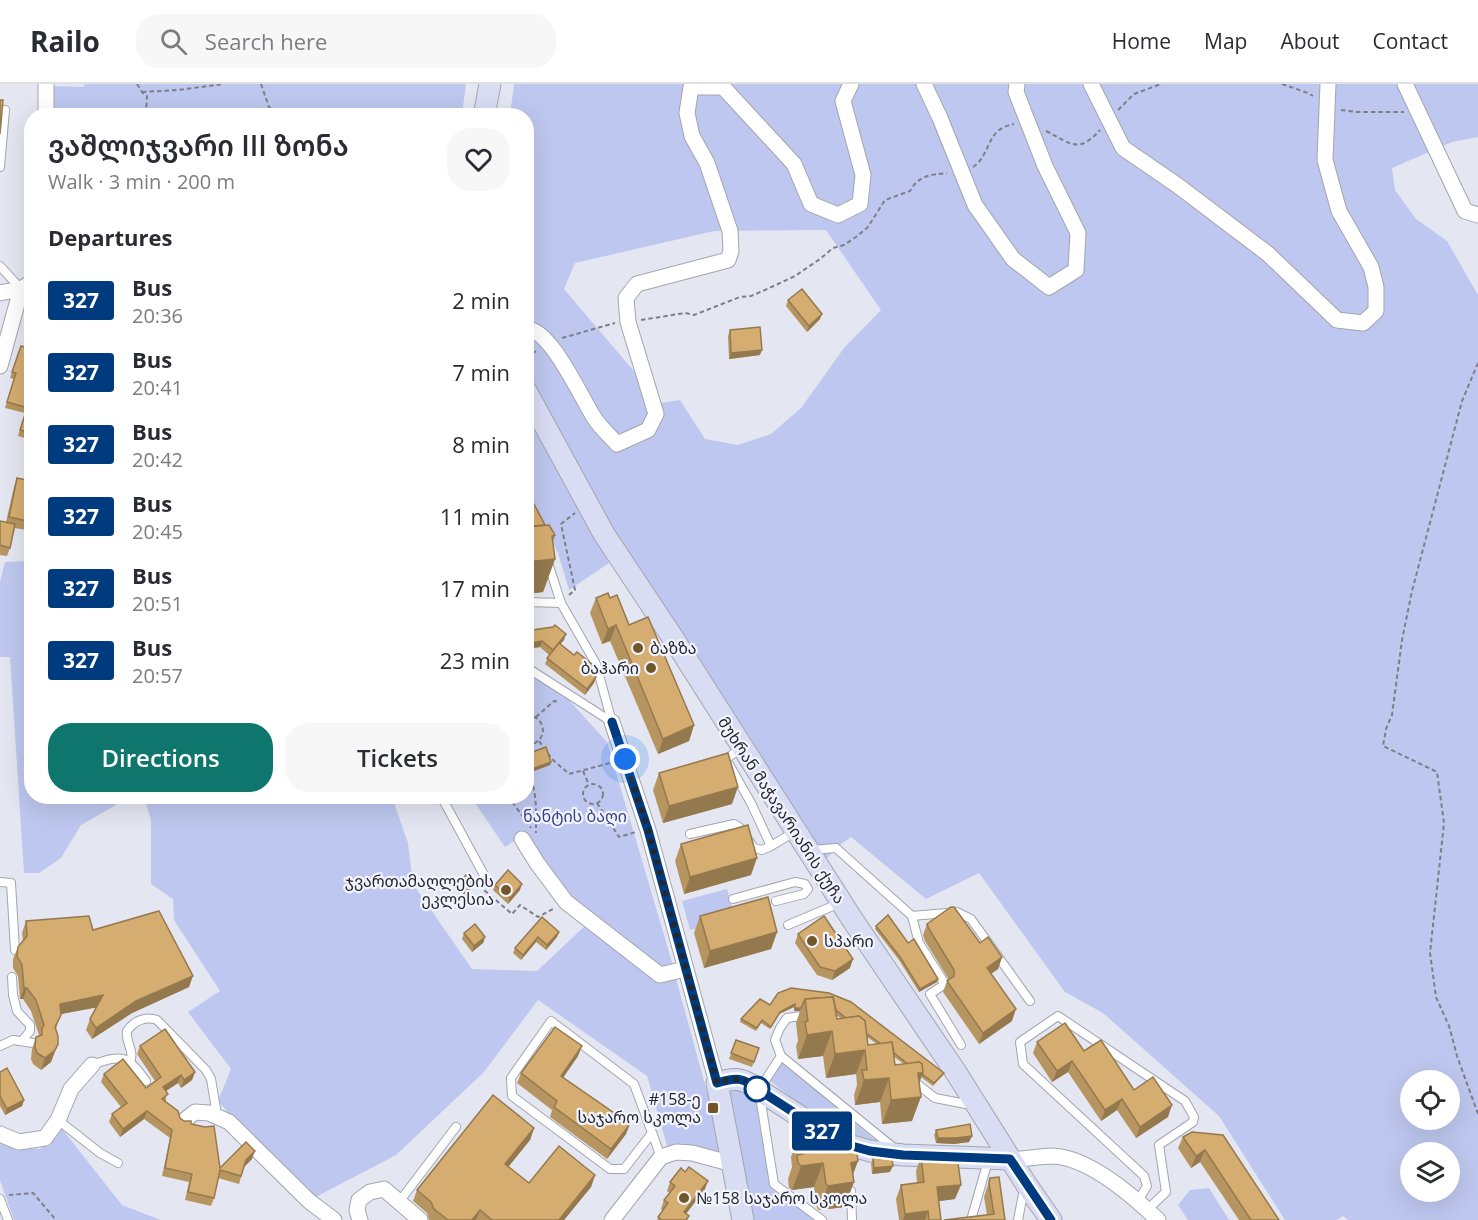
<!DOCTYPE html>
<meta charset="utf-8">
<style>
:root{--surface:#fff;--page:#f7f7f7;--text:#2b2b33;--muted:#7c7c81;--line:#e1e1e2;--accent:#0f766e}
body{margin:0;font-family:"Open Sans","Noto Sans Georgian",sans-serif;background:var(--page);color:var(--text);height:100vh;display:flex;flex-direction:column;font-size:22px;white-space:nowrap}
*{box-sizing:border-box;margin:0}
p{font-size:20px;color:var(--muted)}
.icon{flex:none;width:33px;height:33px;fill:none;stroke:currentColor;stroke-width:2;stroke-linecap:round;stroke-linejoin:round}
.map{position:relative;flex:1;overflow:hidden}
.panel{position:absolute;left:24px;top:24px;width:510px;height:696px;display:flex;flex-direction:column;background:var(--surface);border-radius:24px;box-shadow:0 6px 24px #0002}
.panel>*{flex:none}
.badge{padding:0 12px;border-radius:4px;font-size:21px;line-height:39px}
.buttons{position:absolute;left:1400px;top:986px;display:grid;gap:12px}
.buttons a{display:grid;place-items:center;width:60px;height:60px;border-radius:50%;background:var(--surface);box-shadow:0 6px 24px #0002;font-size:30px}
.you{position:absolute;width:30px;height:30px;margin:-15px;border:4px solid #fff;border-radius:50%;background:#1a73e8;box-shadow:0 0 0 9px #1a73e833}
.map>.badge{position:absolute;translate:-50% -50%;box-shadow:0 0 0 3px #fff}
h2{padding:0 24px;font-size:22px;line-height:54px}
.round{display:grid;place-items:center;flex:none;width:63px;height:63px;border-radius:24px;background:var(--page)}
.overview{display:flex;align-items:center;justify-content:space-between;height:102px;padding:0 24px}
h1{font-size:28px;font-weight:600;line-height:45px}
.action{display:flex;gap:12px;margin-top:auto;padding:12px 24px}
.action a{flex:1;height:69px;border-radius:24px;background:var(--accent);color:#fff;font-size:24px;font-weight:600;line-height:69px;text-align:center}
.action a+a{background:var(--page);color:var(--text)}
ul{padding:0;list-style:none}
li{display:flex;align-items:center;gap:18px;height:72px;padding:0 24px}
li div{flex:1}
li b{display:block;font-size:22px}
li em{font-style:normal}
li .badge{min-width:66px;font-weight:700;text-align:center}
header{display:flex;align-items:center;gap:36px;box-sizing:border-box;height:84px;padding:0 30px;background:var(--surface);border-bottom:2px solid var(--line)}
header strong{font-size:28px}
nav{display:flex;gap:33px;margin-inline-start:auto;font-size:21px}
.search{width:420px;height:54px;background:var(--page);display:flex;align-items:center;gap:15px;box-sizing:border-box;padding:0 21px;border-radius:24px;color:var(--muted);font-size:22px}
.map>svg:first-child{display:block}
.green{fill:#bec7ef;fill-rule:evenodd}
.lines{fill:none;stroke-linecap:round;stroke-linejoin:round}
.lane-casing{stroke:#a3a5ae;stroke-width:10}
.street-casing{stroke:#a3a5ae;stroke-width:17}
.secondary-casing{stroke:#a3a5ae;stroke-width:23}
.path{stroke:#7e7f86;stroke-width:2;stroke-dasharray:4.5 3;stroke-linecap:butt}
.lane{stroke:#fff;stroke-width:8}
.street{stroke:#fff;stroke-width:15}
.secondary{stroke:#d9ddf4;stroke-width:21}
.wall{fill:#b79560;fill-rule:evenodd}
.shaded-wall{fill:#95794e}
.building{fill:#d5ad70;stroke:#95794e;stroke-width:1.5}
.line-casing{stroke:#fff;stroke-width:14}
.line{stroke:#003b80;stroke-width:9}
.walk{stroke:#26272b;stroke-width:6;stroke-dasharray:0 10.8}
.poi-dot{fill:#725629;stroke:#f1f4fe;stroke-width:2}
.stop-dot{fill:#fff;stroke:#003b80;stroke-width:3}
.labels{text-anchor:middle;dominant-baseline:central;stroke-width:4.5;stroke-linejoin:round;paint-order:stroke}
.poi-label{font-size:16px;fill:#26272b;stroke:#f1f4fe;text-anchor:start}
.street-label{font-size:16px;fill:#26272b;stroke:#f1f4fe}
.park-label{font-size:16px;fill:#373f88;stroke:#f1f4fe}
</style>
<header>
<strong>Railo</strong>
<div class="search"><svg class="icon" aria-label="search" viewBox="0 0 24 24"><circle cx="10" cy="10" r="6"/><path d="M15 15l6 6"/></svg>Search here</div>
<nav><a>Home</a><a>Map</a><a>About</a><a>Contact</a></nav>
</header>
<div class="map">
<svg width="1478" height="1136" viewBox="0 0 1478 1136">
<rect width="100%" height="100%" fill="#e4e7f1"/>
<g class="green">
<polygon points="85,0 466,0 462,31 52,32 52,2 83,3"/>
<path d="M514,0H1478V53L1452,58L1392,84L1395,106L1416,135L1447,157L1478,211V1136H1348L1343,1132L1336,1136H1285L1219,1032L1103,929L1065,908L979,789L926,815L851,753L836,764L821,781L527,307V236H529L526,230V32H510ZM826,146L881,226L844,264L801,324L771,350L738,361L705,355L680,316L661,319L564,205L575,179L714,147ZM1410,996H1449V1035H1410ZM1410,1068H1449V1107H1410Z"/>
<polygon points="527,327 609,479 569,506 558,469 527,404"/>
<polygon points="31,477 32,712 392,713 408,759 413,800 472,885 537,887 587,840 675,891 724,1070 668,1065 647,992 538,916 484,988 396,1071 312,1115 247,1050 218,1017 231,985 188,928 220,907 174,836 173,815 151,800 151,736 145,716 121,718 81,741 61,774 39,789 24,789 10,573 0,573 0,498 5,478"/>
<polygon points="527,589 567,614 607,658 674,885 660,888 571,816 525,750 505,763 471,713 526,712"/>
<polygon points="727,805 735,834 690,846 682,817"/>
<polygon points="782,978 880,1060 845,1055 769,996"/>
<polygon points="737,1004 755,1013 772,1105 815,1136 752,1136 729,1008"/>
<polygon points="62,1045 122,1121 161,1136 14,1136 0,1096 0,1053 17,1063 40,1065"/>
<polygon points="1209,1104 1229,1136 1188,1136 1178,1121 1190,1106"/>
</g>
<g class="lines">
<g class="lane-casing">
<g id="lane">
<polyline points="0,83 5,26"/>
<polyline points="0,182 21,205"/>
<polyline points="548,479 561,519 596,580 612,638"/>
<polyline points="526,518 561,519"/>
<polyline points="526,583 612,638"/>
<polyline points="441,712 484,791"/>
<polyline points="690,750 734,740 739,743 754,764 762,766 771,762 751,719 726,675 740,665"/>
<polyline points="771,762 796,747"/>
<polyline points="811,766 836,764 912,832 957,828 971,835 1030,917"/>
<polyline points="0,798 11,799 15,866"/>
<polyline points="733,815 795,798 805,800 808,805 804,810 776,817"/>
<polyline points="912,832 919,859 945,900 930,910 961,961"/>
<polyline points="788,841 840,819"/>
<polyline points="12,893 13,911 17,927 30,941 30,947 22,957"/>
<polyline points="808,931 787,934 780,944 775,956 781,972 894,1064"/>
<polyline points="0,962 13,956 33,959"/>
<polyline points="781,972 759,1006 774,1100 822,1136"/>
<path d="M130,978C135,966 125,959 127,947C134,937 145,932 157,936L206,986L211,995L217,1031"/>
<path d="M92,981C123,970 127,971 146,997"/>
<polyline points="912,996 935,1014 971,1021"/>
<polyline points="58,1036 100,1069 118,1079"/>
<polyline points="652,1049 624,1085 610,1085 512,1012 511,994 551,937 634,1000 661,1073"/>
<polyline points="851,1107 852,1136"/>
<polyline points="0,1115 8,1136"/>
<polyline points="1138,1117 1147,1102 1144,1092 1023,980 1020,958 1058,932 1185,1017 1194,1033 1193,1038 1159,1061 1166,1108 1147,1126"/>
<polyline points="399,1118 456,1043"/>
<polyline points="971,1136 988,1077"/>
<polyline points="1018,1136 1024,1105"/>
</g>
</g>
<g class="street-casing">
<g id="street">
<polyline points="924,0 940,34 975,121 1013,175 1049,203 1076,186 1078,149 1045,82 1016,8 1017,0"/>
<polyline points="1091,0 1123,64 1177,101 1268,170 1337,236 1363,239 1376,227 1376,203 1371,183 1339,127 1325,76 1328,0"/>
<polyline points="1405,0 1465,127 1478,131"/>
<polyline points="46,32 46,0"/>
<polyline points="0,209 21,205 32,198"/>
<path d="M526,245C551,244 582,316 595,335C601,344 610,352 617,360L648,346L656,330L628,238L626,214L637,200L728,176L731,167L730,147L707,79L692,52L687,29L691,3H723L794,80L811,120L838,131L860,120L863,91L843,17L851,0"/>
<polyline points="0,282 21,205"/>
<polyline points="612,638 648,746 717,999"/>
<polyline points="522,755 537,779 566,818 660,891 685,885"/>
<polyline points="185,1036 195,1028 209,1029 229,1038 309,1117 334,1136"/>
<polyline points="0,1050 19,1058 45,1054 58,1036 71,1005 92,981"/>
<path d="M1010,1075C1024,1076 1038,1072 1052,1072C1089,1073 1133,1112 1158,1136"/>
<polyline points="360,1136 357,1126 359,1116 370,1108 384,1105 420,1136"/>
<polyline points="612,1136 661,1073 676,1068 692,1069 733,1080"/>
</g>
</g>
<g class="secondary-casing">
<g id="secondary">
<polyline points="484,32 490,0"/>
<polyline points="526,307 604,450 673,554 852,835 957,990 1026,1100 1051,1136"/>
<path d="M743,1136L717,999C736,993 743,994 759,1006L841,1059L870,1067L903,1071L1010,1075"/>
</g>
</g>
<g class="path">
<polyline points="137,0 142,8 147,12 146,27"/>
<polyline points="261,0 269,23 278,32"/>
<polyline points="1282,0 1308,9 1313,12"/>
<polyline points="142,8 178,6 224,0"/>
<polyline points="1118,26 1134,10 1161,0"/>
<polyline points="1341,26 1357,28 1404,28"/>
<path d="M1046,47C1072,60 1078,70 1100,46"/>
<path d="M973,83C992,70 985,45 1014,40"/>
<path d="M641,236L685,229L694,231L740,213L751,212L765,206L795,192L820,175L833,164L844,161L856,153L868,143L885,116L910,107C919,91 930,91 947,89"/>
<polyline points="562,254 615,239"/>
<polyline points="526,274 536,267"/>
<polyline points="1478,279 1462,317 1412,507 1402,556 1392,631 1386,645 1383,662 1437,688 1444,739 1430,869 1436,913 1449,942 1457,972 1478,1030"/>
<polyline points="569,511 575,506 561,440 575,429"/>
<polyline points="526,623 531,631"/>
<path d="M526,631C549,632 548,661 526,661"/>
<polyline points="536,633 554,617 560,618"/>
<polyline points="526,636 532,660"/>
<polyline points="539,657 552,675 569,690 610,679"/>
<polyline points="583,687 589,701"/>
<path d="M526,689C538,699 536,734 536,749"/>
<circle cx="593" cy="710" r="10"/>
<polyline points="508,712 531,744"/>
<polyline points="597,719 619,753 636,748"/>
<polyline points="489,801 484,806 512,830 520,821 538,833 553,825"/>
<polyline points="9,1111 33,1109 56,1136"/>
</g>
<use href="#lane" class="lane"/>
<use href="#street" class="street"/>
<use href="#secondary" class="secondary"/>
</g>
<g class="wall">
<polygon points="788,216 820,235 807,248 786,222"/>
<polygon points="730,246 760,271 729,275 728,252"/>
<polygon points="21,262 30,282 32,282 32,356 18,352 25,329 5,324 14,295 10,294"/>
<polygon points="17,394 32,397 32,447 15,444 10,464 7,472 0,471 0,437 6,438 14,403"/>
<polygon points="526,405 553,458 555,475 543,508 526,510"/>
<polygon points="596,514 610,514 629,541 694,641 689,657 658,670 610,557 602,560 590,529"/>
<polygon points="526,547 564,556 560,560 596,593 594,599 585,611 545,580 549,571 540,563 526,565"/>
<polygon points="527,670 551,678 550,681 531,688 526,675"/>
<polygon points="659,689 732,720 663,739 653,706"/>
<polygon points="681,760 751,791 684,810 675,777"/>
<polygon points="457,799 473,803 464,811 456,802"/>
<polygon points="495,801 520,806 508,820 493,806"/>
<polygon points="700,832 777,848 771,865 704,884 694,849"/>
<polygon points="542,833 559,848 557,853 546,866 536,858 521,876 513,869 515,864"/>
<polygon points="26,837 93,846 189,903 132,929 92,955 86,946 90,935 96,923 61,930 56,945 51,978 41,986 33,980 31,975 32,965 36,953 39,951 31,927 23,915 20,915 18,892 13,884 13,875 18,863 23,857 22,849"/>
<polygon points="927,840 980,859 1002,873 998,885 991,890 1012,937 979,960 943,908 947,897 949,896 925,857 923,851"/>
<polygon points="876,842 937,898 919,908 899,876 875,845"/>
<polygon points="464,849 485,853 483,859 472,868 462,855"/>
<polygon points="798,850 850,884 832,896 817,891 795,859"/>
<path d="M829,909L943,991L933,1002L921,993L919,998L912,1037L882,1040L880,1018L855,1021L854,1011L857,1001L856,990L826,994L823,972L798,975L796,962L798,957L796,939L800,927H794V923L779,930L770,945L761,939L756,947L740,938L741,935L770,921ZM836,931L842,935H837ZM867,953L877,960L868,961ZM894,973L904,980L895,981Z"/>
<polygon points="736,956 759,964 752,983 729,975"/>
<polygon points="1037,958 1084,967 1168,1033 1136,1054 1117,1026 1101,1037 1068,988 1052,998 1033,969"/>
<polygon points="140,962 195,988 192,996 181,1004 178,999 166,1007 166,1017 180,1034 184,1037 191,1040 220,1084 252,1075 244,1083 239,1100 218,1094 214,1114 211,1122 185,1116 189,1098 162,1092 170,1054 144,1035 120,1053 109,1038 112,1030 121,1023 101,998 104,990 146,1004 155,997 137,970"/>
<polygon points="578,972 563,994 626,1050 607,1075 550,1033 552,1026 517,999 521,989"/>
<polygon points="0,988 24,1016 22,1022 5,1031 0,1022"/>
<polygon points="534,1044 530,1056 508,1083 529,1099 595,1091 591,1103 564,1136 429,1136 427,1129 413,1117 417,1106"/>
<polygon points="936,1046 972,1052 969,1058 954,1060 936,1059 934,1051"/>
<polygon points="1192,1048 1279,1136 1239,1136 1200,1078 1191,1084 1178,1064 1183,1053"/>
<polygon points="800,1049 832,1067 853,1090 845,1123 819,1126 817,1124 814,1103 792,1106 789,1104 788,1095 792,1083 791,1073"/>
<polygon points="921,1072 933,1075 955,1115 939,1117 941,1136 899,1136 896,1115 901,1101 917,1099 916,1087"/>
<polygon points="873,1074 890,1088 872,1090 871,1080"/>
<polygon points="990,1094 1005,1136 987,1131 984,1113"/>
<polygon points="670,1098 705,1105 686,1130 689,1132 687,1136 657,1136 663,1127 661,1125 664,1116 670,1109 667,1107"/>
</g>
<g class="shaded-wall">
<polygon points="822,230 820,235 807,248 809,242"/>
<polygon points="762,266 760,271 729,275 731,269"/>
<polygon points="555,451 546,476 555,475 543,508 526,510 526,478 552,452"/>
<polygon points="616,541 610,557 602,560 608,545"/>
<polygon points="566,550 564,556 551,572 553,566"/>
<polygon points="542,557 540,563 526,565 526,560"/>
<polygon points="596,593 594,599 585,611 587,605"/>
<polygon points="694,641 689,657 658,670 663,655"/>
<polygon points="551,678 550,681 531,688 532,685"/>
<polygon points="738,703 732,720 663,739 669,722"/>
<polygon points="757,774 751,791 684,810 690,793"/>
<polygon points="474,800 473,803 464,811 465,808"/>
<polygon points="522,800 520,806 508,820 510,814"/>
<polygon points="559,848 557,853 546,866 547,861"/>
<polygon points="777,848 771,865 704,884 710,867"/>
<polygon points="485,853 483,859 472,868 474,862"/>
<polygon points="538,853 536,858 521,876 523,871"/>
<polygon points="1002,873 998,885 983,895 987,884"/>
<polygon points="853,875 850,884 832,896 835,887"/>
<polygon points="193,892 189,903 132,929 92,955 96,944 136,917"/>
<polygon points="938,895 937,898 919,908 920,905"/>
<polygon points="24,904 27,904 23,915 20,915"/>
<polygon points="103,911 99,923 56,931 60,920"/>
<polygon points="795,920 794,923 779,930 770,945 780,928"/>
<polygon points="795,924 801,924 800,927 794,927"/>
<polygon points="1016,925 1012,937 979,960 983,949"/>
<polygon points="832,947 823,972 798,975 807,951"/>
<polygon points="58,960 51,978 41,986 45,974"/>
<polygon points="582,962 578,972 557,1002 561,992"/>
<polygon points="865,966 856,990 826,994 835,970"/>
<polygon points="1072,977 1068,988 1052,998 1057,987"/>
<polygon points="195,988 192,996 181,1004 184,996"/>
<polygon points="918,989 923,989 914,1013"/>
<polygon points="181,991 178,999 160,1011 163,1003"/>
<polygon points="889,994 880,1018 855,1021 864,996"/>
<polygon points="921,1013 912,1037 882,1040 891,1016"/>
<polygon points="1122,1015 1117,1026 1101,1037 1105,1026"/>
<polygon points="24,1016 22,1022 5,1031 7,1025"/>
<polygon points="1172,1021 1168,1033 1136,1054 1140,1043"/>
<polygon points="147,1027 144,1035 120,1053 123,1045"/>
<polygon points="630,1040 626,1050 607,1075 611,1065"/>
<polygon points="534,1044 530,1056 501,1092 505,1080"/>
<polygon points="972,1052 969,1058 954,1060 936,1059 938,1054"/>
<polygon points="1205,1066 1200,1078 1191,1084 1196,1072"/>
<polygon points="255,1067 252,1075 243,1084 246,1076"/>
<polygon points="858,1077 850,1099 854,1098 845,1123 819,1126 828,1102 851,1079"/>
<polygon points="823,1079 814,1103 792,1106 801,1082"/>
<polygon points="893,1082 890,1088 872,1090 874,1084"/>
<polygon points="595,1091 591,1103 564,1136 559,1136"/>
<polygon points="708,1097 705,1105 681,1136 684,1128"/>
<polygon points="961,1101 955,1115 932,1118 937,1103"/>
<polygon points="480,1126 476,1136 472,1136"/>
<polygon points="928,1127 925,1136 903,1136 905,1130"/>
</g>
<g class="building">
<polygon points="0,16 3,16 0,50"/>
<polygon points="802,205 822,230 809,242 788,216"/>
<polygon points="760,243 762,266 731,269 730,246"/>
<polygon points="21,262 32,265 32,278 30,282 32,282 32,325 7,318 16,289 12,288"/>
<polygon points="26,327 32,328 32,349 20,346"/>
<polygon points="17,394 32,397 32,438 9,433"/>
<polygon points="526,405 545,441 533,442 527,435 528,432 526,420"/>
<polygon points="526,420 528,432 526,433"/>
<polygon points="0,437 15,440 10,464 0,461"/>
<polygon points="549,441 555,451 552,452 555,475 526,478 526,443"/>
<polygon points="608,509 610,514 617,511 629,541 648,533 694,641 663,655 616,541 608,545 596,514"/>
<polygon points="555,541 566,550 553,566 542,557 526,560 526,547 553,543"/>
<polygon points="559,559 574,571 577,568 593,581 596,593 587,605 547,574"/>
<polygon points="546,663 551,678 532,685 527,670"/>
<polygon points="728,669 738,703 669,722 659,689"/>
<polygon points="748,741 757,774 690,793 681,760"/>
<polygon points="508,786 522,800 510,814 495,801"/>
<polygon points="466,791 474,800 465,808 457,799"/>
<polygon points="768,813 777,848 710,867 700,832"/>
<polygon points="951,823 954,823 980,859 988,853 1002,873 987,884 1016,925 983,949 947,897 954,892 954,886 929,845 927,840"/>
<polygon points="159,827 193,892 136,917 96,944 90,935 103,911 60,920 61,931 55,943 58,952 58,960 55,966 45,974 37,969 35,963 36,953 42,951 42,944 44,941 36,916 27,904 24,904 22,881 17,872 18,863 27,852 26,837 89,832 93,846"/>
<polygon points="888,831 908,859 914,855 938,895 920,905 900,873 876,842"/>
<polygon points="824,832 853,875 835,887 820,883 798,850"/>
<polygon points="542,833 559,848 547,861 538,853 523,871 515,864"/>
<polygon points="475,840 485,853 474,862 464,849"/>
<polygon points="791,904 829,909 851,918 944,989 934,999 922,990 922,980 919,978 908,980 894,969 892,958 881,960 866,949 865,937 859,932 846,934 836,926 833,913 805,915 801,924 795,924 795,920 780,928 771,943 762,936 757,944 741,935 760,915 770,921 778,909"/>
<polygon points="833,913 837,935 859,932 865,937 868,961 892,958 895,981 919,978 922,980 923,989 918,989 921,1013 891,1016 889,994 864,996 862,986 867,986 865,966 835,970 832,947 807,951 805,938 808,937 805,915"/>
<polygon points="1065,939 1084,967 1101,956 1134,1006 1153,993 1172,1021 1140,1043 1122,1015 1105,1026 1072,977 1057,987 1037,958"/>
<polygon points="555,943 582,962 561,992 630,1040 611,1065 554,1023 557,1017 521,989"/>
<polygon points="165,945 195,988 184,996 181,991 163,1003 168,1010 162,1015 178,1027 180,1034 184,1037 191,1037 191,1040 205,1043 214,1042 220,1084 246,1058 255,1067 246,1076 241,1092 220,1086 214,1114 188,1108 192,1090 165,1084 172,1046 147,1027 123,1045 112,1030 127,1019 104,990 123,975 146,1004 161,993 140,962"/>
<polygon points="736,956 759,964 754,978 731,969"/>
<polygon points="7,984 24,1016 7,1025 0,1012 0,988"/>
<polygon points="493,1011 534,1044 505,1080 529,1099 559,1062 595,1091 559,1136 492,1136 480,1126 472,1136 448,1136 434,1125 431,1118 417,1106"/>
<polygon points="970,1040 972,1052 956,1054 938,1054 936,1046"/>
<polygon points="828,1045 832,1067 856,1064 858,1077 851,1079 854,1098 828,1102 826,1100 823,1079 801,1082 798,1079 797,1071 803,1070 800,1049"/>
<polygon points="1192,1048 1223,1051 1279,1136 1251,1136 1205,1066 1196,1072 1183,1053"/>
<polygon points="933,1071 933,1075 957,1072 961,1101 937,1103 941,1136 929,1136 928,1127 905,1130 901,1101 924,1098 921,1072"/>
<polygon points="873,1074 892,1076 893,1082 874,1084"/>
<polygon points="689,1083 708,1097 684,1128 689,1132 686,1136 662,1136 658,1133 668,1119 664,1116 675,1102 670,1098 681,1084 685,1088"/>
<polygon points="999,1093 1005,1136 944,1136 994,1130 989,1099 990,1094"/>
</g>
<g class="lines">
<g class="line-casing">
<path id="line" d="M612,638L648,746L717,999C736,993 743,993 759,1006L841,1059L870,1067L903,1071L1010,1075L1051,1136"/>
</g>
<use href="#line" class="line"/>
<path class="walk" d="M625,675L648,746L717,999C736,993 743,993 759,1006L757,1005"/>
</g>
<g class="poi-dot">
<circle cx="638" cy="564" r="6"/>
<circle cx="651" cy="584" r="6"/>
<circle cx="506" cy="806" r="6"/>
<circle cx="812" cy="857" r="6"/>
<rect x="707" y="1018" width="12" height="12" rx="3"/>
<circle cx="684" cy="1114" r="6"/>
</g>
<circle class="stop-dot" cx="757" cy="1005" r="12"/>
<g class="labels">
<g class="poi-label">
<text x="650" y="564">ბაზზა</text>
<text x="639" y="584" text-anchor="end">ბაჰარი</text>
<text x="494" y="797" text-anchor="end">ჯვართამაღლების<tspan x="494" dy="18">ეკლესია</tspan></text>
<text x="824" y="857">სპარი</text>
<text x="701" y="1015" text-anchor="end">#158-ე<tspan x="701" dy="18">საჯარო სკოლა</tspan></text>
<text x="696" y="1114">№158 საჯარო სკოლა</text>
</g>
<g class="street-label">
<text transform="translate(782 726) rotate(57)">მუხრან მაჭავარიანის ქუჩა</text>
</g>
<g class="park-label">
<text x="575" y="732">ნანტის ბაღი</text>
</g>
</g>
</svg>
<div class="buttons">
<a><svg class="icon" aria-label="locate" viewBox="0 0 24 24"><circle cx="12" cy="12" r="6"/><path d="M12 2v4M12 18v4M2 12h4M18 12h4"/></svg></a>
<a><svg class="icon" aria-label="layers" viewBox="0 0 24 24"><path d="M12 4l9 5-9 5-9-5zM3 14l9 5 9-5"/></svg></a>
</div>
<div class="you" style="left:625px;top:675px"></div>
<b class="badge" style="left:822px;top:1047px;background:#003b80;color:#fff">327</b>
<section class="panel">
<div class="overview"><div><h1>ვაშლიჯვარი III ზონა</h1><p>Walk · 3 min · 200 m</p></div><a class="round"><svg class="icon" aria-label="heart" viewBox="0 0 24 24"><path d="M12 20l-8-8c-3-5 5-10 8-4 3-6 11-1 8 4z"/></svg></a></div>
<h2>Departures</h2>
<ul>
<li><span class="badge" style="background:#003b80;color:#fff">327</span><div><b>Bus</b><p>20:36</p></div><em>2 min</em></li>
<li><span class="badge" style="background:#003b80;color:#fff">327</span><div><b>Bus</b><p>20:41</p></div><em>7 min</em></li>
<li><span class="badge" style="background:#003b80;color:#fff">327</span><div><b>Bus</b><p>20:42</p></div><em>8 min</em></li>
<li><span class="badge" style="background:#003b80;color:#fff">327</span><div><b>Bus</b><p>20:45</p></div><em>11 min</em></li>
<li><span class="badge" style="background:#003b80;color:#fff">327</span><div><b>Bus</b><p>20:51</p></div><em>17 min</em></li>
<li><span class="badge" style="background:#003b80;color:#fff">327</span><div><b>Bus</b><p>20:57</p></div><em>23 min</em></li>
</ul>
<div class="action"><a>Directions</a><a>Tickets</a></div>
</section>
</div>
